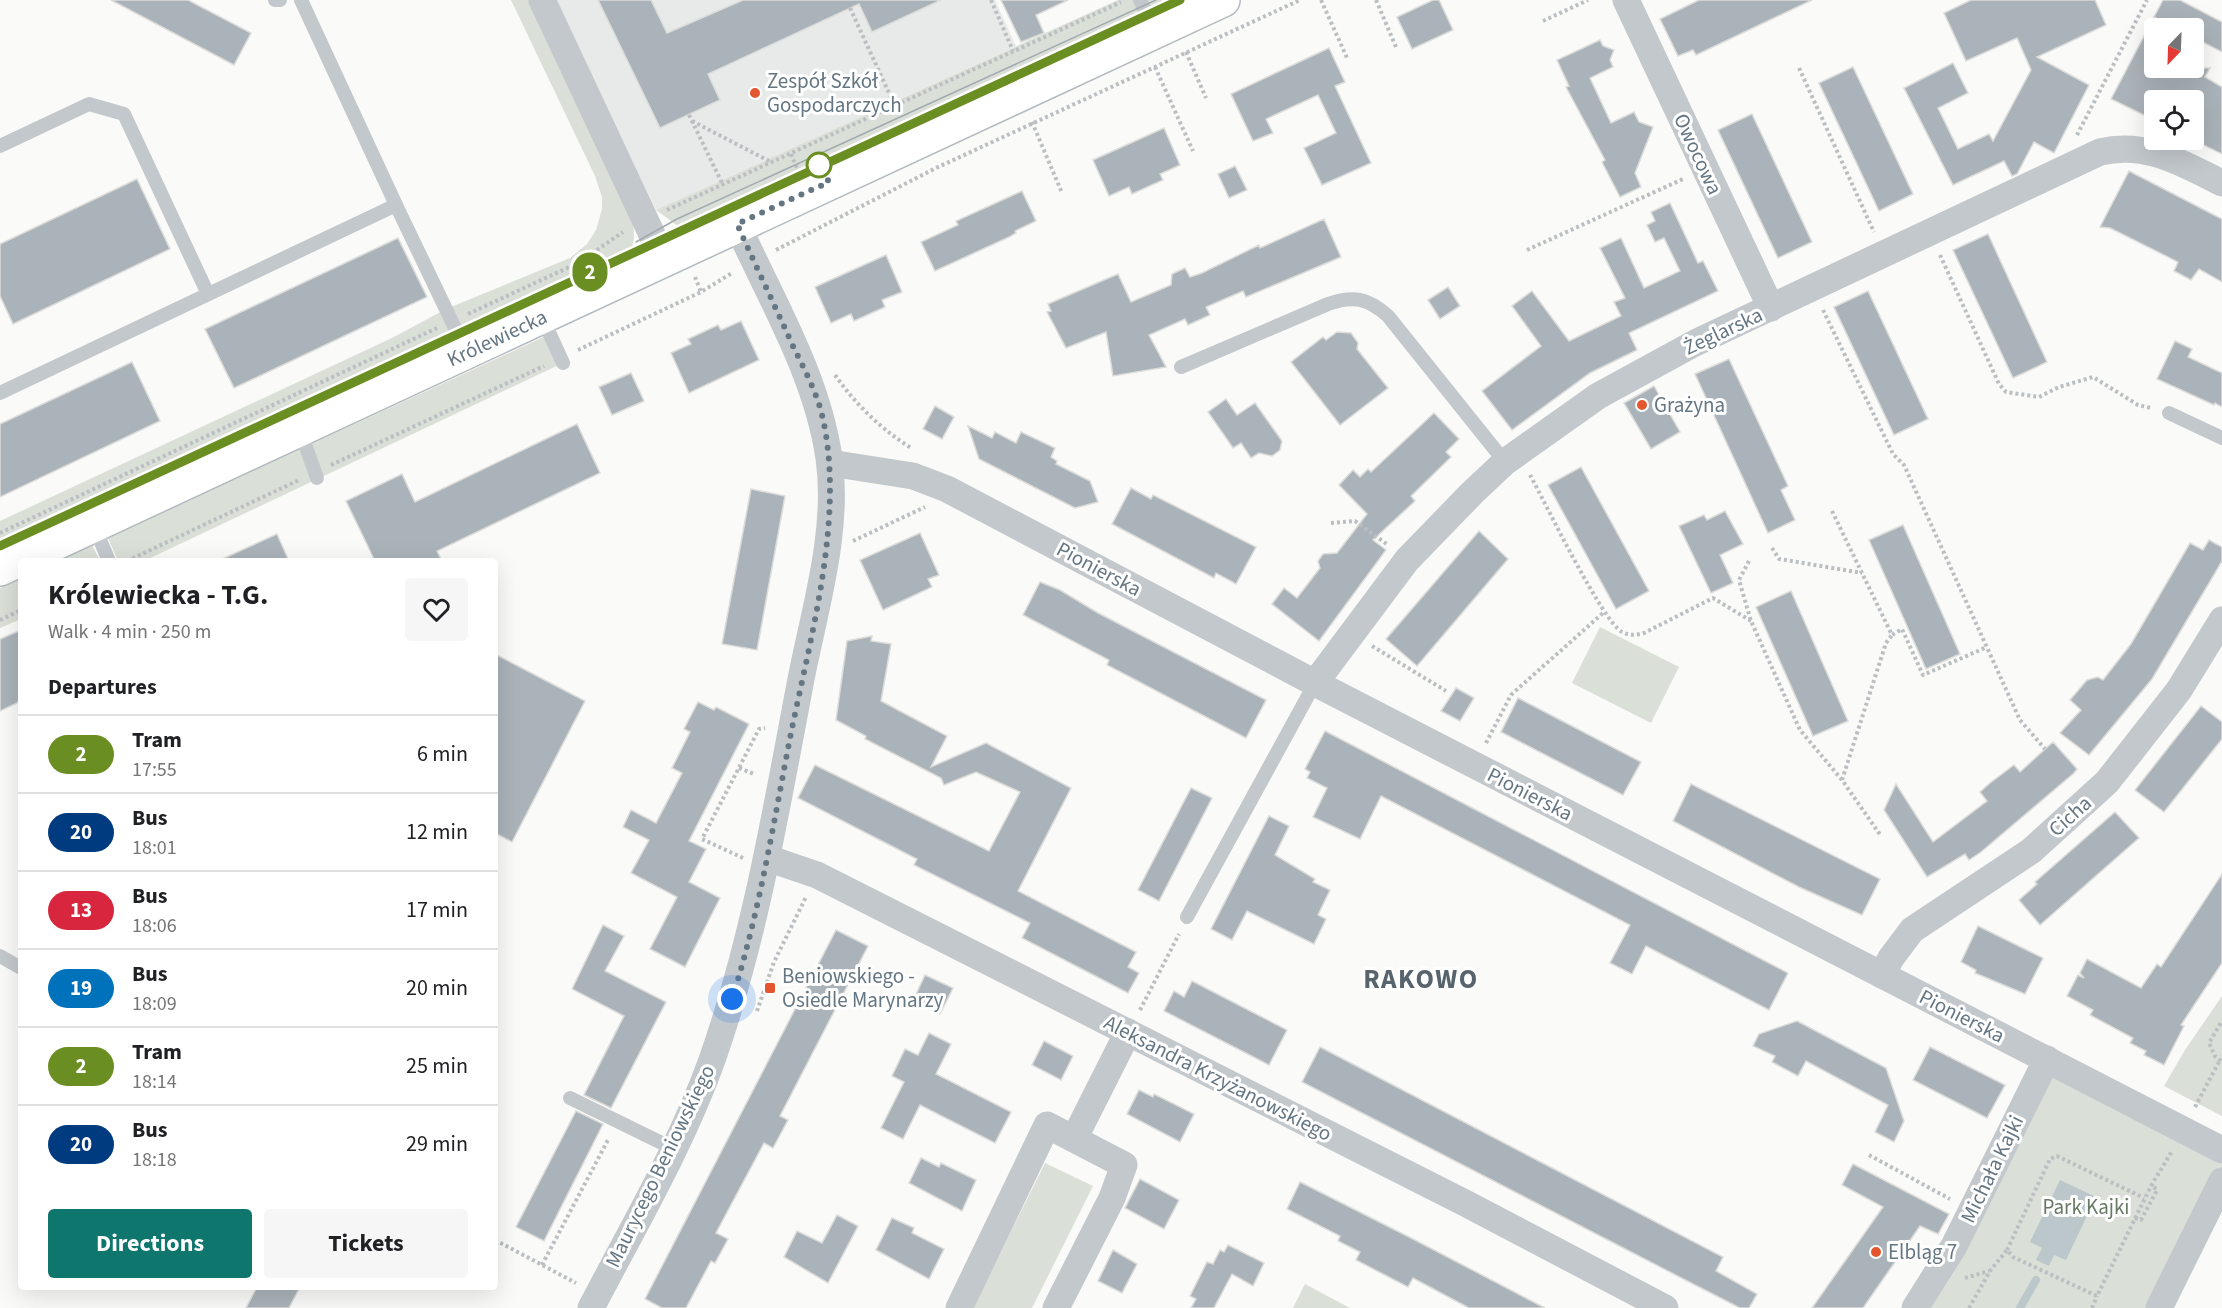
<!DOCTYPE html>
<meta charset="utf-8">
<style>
:root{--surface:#fff;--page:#f6f6f6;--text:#202124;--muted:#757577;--line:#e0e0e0;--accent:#0f766e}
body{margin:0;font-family:"Source Sans 3",sans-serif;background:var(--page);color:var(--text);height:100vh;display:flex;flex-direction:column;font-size:22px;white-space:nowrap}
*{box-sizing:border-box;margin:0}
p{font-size:20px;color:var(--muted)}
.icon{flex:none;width:33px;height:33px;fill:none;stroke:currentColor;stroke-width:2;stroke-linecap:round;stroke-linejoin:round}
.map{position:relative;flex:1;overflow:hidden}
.sheet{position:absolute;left:18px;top:558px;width:480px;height:732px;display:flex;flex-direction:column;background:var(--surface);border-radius:6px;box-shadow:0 6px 24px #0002}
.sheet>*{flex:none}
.badge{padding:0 12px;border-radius:20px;font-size:21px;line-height:39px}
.needle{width:39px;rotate:203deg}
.fabs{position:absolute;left:2144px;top:18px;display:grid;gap:12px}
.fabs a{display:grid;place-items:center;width:60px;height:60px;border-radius:6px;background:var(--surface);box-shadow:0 6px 24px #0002;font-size:30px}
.you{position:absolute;width:30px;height:30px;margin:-15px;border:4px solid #fff;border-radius:50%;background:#1a73e8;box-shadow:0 0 0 9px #1a73e833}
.map>.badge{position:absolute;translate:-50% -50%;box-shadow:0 0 0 3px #fff}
h2{padding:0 30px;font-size:22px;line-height:54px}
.round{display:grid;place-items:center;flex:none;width:63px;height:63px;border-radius:6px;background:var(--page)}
.summary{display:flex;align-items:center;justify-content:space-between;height:102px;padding:0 30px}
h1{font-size:28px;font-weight:700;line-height:45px}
.primary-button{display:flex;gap:12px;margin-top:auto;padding:12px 30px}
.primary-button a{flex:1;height:69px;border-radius:6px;background:var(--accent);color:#fff;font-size:24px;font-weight:700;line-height:69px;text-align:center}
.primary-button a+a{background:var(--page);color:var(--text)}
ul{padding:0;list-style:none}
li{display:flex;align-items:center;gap:18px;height:78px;padding:0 30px;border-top:2px solid var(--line)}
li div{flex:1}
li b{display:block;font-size:22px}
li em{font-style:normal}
li .badge{min-width:66px;font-weight:700;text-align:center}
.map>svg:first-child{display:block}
.built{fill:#e8e9e9}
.green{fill:#dadfd7}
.water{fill:#bbc7cb}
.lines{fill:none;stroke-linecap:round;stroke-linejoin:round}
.stream{stroke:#bbc7cb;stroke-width:8}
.building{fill:#aab3b9;stroke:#dcdcda;stroke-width:1.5}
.secondary-casing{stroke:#b3babf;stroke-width:36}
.path{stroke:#bbbfc2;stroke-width:4;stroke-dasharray:3 3;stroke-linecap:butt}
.lane{stroke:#c3c8cc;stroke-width:14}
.street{stroke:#c3c8cc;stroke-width:27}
.secondary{stroke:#fff;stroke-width:33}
.tram{stroke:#a2aab0;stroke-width:1.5}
.line-casing{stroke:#fff;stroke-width:14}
.line{stroke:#6b8e23;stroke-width:9}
.walk{stroke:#657683;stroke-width:6;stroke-dasharray:0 10.8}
.poi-dot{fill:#e4572e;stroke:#fff;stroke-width:2}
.stop-dot{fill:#fff;stroke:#6b8e23;stroke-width:3}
.labels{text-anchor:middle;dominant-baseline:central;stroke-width:6;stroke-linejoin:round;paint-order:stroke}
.poi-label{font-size:21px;fill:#657683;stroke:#fff;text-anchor:start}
.street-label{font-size:21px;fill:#657683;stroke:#fff}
.park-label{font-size:21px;fill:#687a64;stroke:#fff}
.district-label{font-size:27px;font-weight:bold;letter-spacing:1.5px;fill:#57646e;stroke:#fff}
</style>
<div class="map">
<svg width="2222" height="1308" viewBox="0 0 2222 1308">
<rect width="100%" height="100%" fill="#fafaf8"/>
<polygon class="built" points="555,0 995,0 1016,46 656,210"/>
<g class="green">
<path d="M511,0H530L632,219C636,237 635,254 617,264L0,552V521L392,338L446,309L570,258L587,244L596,230L602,209V197L595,176Z"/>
<polygon points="1118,0 1193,0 696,227 678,226 656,210"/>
<polygon points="550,334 563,363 144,561 118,561 108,538"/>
<polygon points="92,545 100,561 57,561"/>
<polygon points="21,578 21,619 0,628 0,588"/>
<polygon points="1600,627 1679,667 1651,723 1572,683"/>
<polygon points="2222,996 2222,1116 2164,1086 2185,1050"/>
<polygon points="2041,1070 2222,1164 2222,1181 2159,1308 1915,1308"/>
<polygon points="1045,1163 1093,1186 1032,1308 973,1308"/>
<polygon points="1305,1284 1348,1307 1350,1308 1293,1308"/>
</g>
<polygon class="water" points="2060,1180 2096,1197 2066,1260 2054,1255 2049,1266 2036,1260 2042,1248 2030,1242"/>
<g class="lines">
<polyline class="stream" points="2020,1308 2036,1280"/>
</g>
<g class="building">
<polygon points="111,0 188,0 251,33 234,65"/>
<polygon points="598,0 651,0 667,33 743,0 941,0 872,32 859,4 708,74 720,100 660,128"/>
<polygon points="1001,0 1068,0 1036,15 1044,33 1021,42"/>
<polygon points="1433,0 1439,0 1453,30 1412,49 1397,17"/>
<polygon points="1699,0 1812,0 1696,55 1693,50 1678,56 1660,19"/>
<polygon points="1971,0 2095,0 2106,25 2037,57 2089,85 2054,153 2034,142 2017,174 2012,176 2004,161 1953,185 1904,88 1953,63 1968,93 1938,108 1958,149 1989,134 1993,141 2031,70 2017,38 1966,61 1944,13"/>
<polygon points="2163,0 2180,0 2222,22 2222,52 2193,37 2193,28 2176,28 2154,17 2154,68 2210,68 2205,77 2222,87 2222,154 2193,140 2193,100 2154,100 2154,120 2111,99"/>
<polygon points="1600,40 1603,46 1614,50 1610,60 1613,67 1590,78 1611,123 1634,112 1639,122 1653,127 1635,173 1641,187 1620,197 1602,162 1605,160 1566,87 1569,86 1557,60"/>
<polygon points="1329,48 1345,82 1335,86 1371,163 1322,185 1304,148 1336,133 1318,95 1266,119 1273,133 1253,141 1231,94"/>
<polygon points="1853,67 1913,194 1879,211 1819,83"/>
<polygon points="1752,114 1812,242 1778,258 1718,130"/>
<polygon points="1164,128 1180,165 1160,174 1163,180 1132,194 1129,187 1109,196 1093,160"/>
<polygon points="1235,166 1247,190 1229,198 1218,174"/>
<polygon points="2129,171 2222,219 2222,282 2199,269 2191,280 2174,271 2178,262 2110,228 2100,227"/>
<polygon points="137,179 170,249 13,324 0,296 0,244"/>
<polygon points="1022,191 1036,221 1015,231 1016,233 1009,237 935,271 921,242 958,225 956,221"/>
<polygon points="1670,203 1698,263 1703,261 1718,291 1629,333 1637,350 1590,373 1512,430 1482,391 1541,346 1512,306 1532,291 1569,341 1621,316 1614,302 1625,298 1600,248 1621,238 1644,288 1680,271 1664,238 1655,242 1647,225 1655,221 1651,212"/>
<polygon points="1324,219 1341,257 1246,297 1243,291 1206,307 1210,315 1188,325 1185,319 1149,335 1166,367 1113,376 1106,332 1066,348 1047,312 1051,311 1048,304 1118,274 1131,302 1171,285 1172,274 1185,268 1190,277 1202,273 1259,245 1260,248"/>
<polygon points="1988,234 2047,362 2013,378 1953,250"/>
<polygon points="398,238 427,297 234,388 205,329"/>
<polygon points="886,255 902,292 882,300 885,307 854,321 851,314 831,323 815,287"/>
<polygon points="1448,287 1460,306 1440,319 1428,300"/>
<polygon points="1868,291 1928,419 1894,435 1834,307"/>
<polygon points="741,321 759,360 689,393 671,353 691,344 688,339 718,325 721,330"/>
<polygon points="1337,332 1351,333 1358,343 1357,349 1388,388 1340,425 1291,362 1323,337 1326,340"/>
<polygon points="2175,341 2192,349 2188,357 2222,373 2222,407 2215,403 2214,405 2157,379"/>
<polygon points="1729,359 1788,486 1781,490 1795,520 1768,533 1695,374"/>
<polygon points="132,362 160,421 0,497 0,424"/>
<polygon points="631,373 644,401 612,415 599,387"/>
<polygon points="1654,386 1680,432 1651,449 1624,403"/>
<polygon points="1226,399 1237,415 1255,403 1282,441 1280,450 1272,456 1259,453 1251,458 1241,443 1233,448 1208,412"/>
<polygon points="935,406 954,417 942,439 923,429"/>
<polygon points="1434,413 1459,439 1446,452 1451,457 1411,496 1415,501 1373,540 1386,550 1319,641 1272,604 1284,588 1297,598 1320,568 1318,561 1323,554 1337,553 1367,514 1339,485 1353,470 1360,477 1368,469 1371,472"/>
<polygon points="577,424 600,473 437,551 442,561 375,561 346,501 402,474 415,502"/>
<polygon points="968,426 992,438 995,432 1016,443 1021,432 1055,448 1051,457 1057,461 1056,464 1090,481 1098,502 1075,508 979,459"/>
<polygon points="1581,467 1649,591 1616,609 1548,485"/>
<polygon points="1131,488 1151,499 1153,495 1256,547 1236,584 1216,573 1214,578 1112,524"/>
<polygon points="751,489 785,496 757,650 722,644"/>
<polygon points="1725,511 1743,544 1720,555 1733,583 1711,593 1679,526 1704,515 1707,520"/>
<polygon points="1903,525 1960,654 1926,669 1869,540"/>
<polygon points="1479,531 1508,559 1417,666 1386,639"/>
<polygon points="920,533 939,575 928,579 932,587 883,610 860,560"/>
<polygon points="277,534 289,561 218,561"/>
<polygon points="2209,540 2222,547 2222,561 2215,573 2152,679 2089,755 2060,733 2081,710 2070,700 2087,680 2098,677 2103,680 2131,644 2190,543 2203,550"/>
<polygon points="1040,582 1060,590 1098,613 1266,700 1246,738 1107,665 1109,660 1023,615"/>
<polygon points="1791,591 1848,721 1813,736 1756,607"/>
<polygon points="21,630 21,701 0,711 0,639"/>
<polygon points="872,636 871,641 891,644 881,701 947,736 931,767 986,743 1071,788 1018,891 1136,952 1128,967 1139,973 1128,993 1022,938 1030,923 914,865 917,859 798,798 815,765 989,851 1020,792 976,772 944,785 941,778 865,739 866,736 836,720 847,641"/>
<polygon points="495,654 585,701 512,842 495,833"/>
<polygon points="1456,688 1474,698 1460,721 1441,711"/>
<polygon points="1518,698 1641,762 1623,795 1501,732"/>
<polygon points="698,702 714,710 716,707 749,724 689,841 706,849 689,882 720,898 685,967 650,949 677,897 631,873 649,840 623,827 631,810 656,823 682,773 672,768 690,732 684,729"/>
<polygon points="2201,706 2222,722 2222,739 2164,812 2135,790"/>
<polygon points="1325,731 1788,973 1769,1010 1646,946 1632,974 1610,963 1630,925 1381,796 1360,839 1313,817 1327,788 1307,778 1310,772 1305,769"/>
<polygon points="2053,742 2077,769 2074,773 1981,852 1969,860 1965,854 1927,877 1884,810 1896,784 1933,842 1987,801 1980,792 1990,783 2014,765 2020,772"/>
<polygon points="1691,784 1880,879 1862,915 1799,887 1673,821"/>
<polygon points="1191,788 1212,798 1159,901 1138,890"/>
<polygon points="2115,812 2139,838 2040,925 2019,900 2037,884 2035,882"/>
<polygon points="1269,816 1289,826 1275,855 1315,879 1313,882 1330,890 1318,915 1326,919 1314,944 1247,911 1232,940 1211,929"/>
<polygon points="2222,874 2222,963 2181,1025 2184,1026 2164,1065 2144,1055 2146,1051 2130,1043 2133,1038 2090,1015 2093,1010 2067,996 2078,975 2084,978 2080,973 2087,959 2141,988 2157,964 2161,967"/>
<polygon points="603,925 624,936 605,971 666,1002 611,1108 584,1095 624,1016 572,989"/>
<polygon points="1978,926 2043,958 2025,994 1975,973 1976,970 1961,962"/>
<polygon points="836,930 868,946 780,1116 788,1120 773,1148 764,1143 716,1233 728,1239 715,1263 711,1261 686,1308 662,1308 645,1299"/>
<polygon points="925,975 953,988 940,1014 913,1001"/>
<polygon points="1192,981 1287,1030 1269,1065 1164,1011 1174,991 1184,997"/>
<polygon points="1797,1021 1886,1068 1904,1121 1894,1142 1875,1132 1888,1105 1806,1061 1798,1076 1772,1062 1775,1056 1753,1046 1759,1034"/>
<polygon points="929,1033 951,1044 936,1074 1011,1112 995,1143 920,1105 903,1139 881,1128 904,1082 892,1076 905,1049 918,1055"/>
<polygon points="1044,1041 1073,1056 1061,1080 1032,1065"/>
<polygon points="1320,1047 1723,1257 1716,1271 1757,1294 1749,1308 1740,1308 1697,1286 1302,1082"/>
<polygon points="1930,1047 2005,1085 1987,1118 1913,1080"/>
<polygon points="1139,1090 1153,1097 1154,1094 1194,1114 1180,1142 1127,1114"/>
<polygon points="576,1111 603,1124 544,1241 516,1227"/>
<polygon points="921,1158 939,1167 941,1163 976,1180 962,1211 909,1183"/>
<polygon points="1853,1164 1949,1214 1938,1234 1920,1226 1863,1308 1812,1308 1883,1207 1842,1185"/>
<polygon points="1140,1179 1179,1200 1164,1229 1125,1208"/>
<polygon points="1300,1182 1411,1238 1545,1308 1469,1308 1413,1278 1408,1287 1356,1260 1360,1252 1338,1241 1340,1236 1287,1209"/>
<polygon points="837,1215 858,1226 828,1283 784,1257 797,1231 822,1243"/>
<polygon points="892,1218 914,1228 912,1233 944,1249 929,1279 876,1250"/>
<polygon points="1228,1245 1264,1263 1253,1286 1232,1274 1214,1308 1191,1308 1196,1299 1190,1296 1207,1262 1213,1264 1220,1250 1224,1252"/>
<polygon points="1113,1250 1137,1264 1122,1293 1098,1281"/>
<polygon points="257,1287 300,1287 289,1308 246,1308"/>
</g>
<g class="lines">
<g class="secondary-casing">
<polyline id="secondary" points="0,569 1223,0"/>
</g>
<g class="path">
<polyline points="991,0 1013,51"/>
<polyline points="1321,0 1348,60"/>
<polyline points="1376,0 1396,47"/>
<polyline points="850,8 895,106"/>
<polyline points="1543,21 1588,0"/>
<polyline points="1186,52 1206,98"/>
<polyline points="1155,67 1193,151"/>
<polyline points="1799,68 1874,232"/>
<polyline points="689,115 723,185"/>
<polyline points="692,121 771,162"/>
<polyline points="1032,122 1062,193"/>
<polyline points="2077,135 2147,0"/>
<polyline points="791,154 797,168"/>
<polyline points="667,210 1121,2"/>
<polyline points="776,250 936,168 1300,0"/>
<polyline points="1527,250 1683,179"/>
<polyline points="1940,255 1999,384 2006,392 2039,397 2059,387 2093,377 2138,405 2151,408"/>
<polyline points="695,277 701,292"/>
<polyline points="1823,310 1893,454 1904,465 2020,720 2045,749"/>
<polyline points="468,314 578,263 623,232"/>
<polyline points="578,350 701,292 732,273"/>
<path d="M835,375C856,405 881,429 911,448"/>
<polyline points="331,465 544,366"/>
<path d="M1530,475C1545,502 1602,621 1622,632C1630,636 1636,635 1644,633L1713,598L1751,621"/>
<polyline points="1832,511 1892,635 1902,629 1923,675 1987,647"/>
<polyline points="1331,523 1355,521 1388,545"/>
<polyline points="0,533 437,328"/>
<polyline points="853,541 925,507"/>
<polyline points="1772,548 1779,559 1862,573"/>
<polyline points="127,561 299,480"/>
<polyline points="1749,561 1739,580 1751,621 1800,730 1842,780 1881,836"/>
<polyline points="0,620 21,610"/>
<polyline points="1372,646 1446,691"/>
<polyline points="1486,743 1511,695 1604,612"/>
<polyline points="739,768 754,774"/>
<polyline points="1842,780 1886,643 1892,635"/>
<polyline points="743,858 702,839 759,729 765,728"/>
<polyline points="1140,1010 1179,934"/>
<polyline points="757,1011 774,962 806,897"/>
<polyline points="2221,1061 2215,1056 2209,1043 2222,1021"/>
<polyline points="2195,1107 2220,1060"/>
<polyline points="1869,1155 1950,1199"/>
<polyline points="2135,1218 2141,1220 2156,1192 2157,1189 2151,1186"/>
<polyline points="495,1240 576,1283"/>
<polyline points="2007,1250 2050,1159 2057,1156 2144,1198"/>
<polyline points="542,1265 609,1138"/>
<polyline points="1965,1278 1989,1271"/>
<polyline points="1969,1308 1990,1271 2007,1250 2013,1257 2097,1296 2151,1186 2172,1151"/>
<polyline points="2092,1308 2097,1296"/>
</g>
<g class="lane">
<polyline points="275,0 280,0"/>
<polyline points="301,0 396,205"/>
<polyline points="1140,0 1155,31"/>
<polyline points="0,146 89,104 124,114 208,294"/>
<polyline points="542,317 563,363"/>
<path d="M1181,367L1328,304C1353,295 1368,298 1388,316L1505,462"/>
<polyline points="0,393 396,205 467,353"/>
<polyline points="2169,413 2222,438"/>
<polyline points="300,430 317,478"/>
<polyline points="94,526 109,561"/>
<polyline points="1187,917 1315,683"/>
<polyline points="0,956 21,968"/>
<polyline points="570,1098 672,1148"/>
</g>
<g class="street">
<polyline points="542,0 664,260"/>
<polyline points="1626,0 1771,308"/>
<polyline points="830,463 913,476 947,489 1315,683 2222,1150"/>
<path d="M1315,683L1407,560L1472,493L1505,462L1598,396L1695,343L2100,152C2146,141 2182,163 2222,183"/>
<polyline points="767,858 817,875 1465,1203 1665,1308"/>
<polyline points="1882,975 1891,958 1912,930 2031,851 2107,782 2179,690 2222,620"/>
<polyline points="1074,1139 1128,1032"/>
<path d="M591,1308C633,1227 681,1146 712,1060C756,935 777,804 802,674C816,605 839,529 829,458C817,375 771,300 737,224"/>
<polyline points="959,1308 1047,1125 1124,1165 1112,1198 1056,1308"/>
<polyline points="1915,1308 1954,1246 2047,1059"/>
<polyline points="2159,1308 2222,1181"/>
</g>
<use href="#secondary" class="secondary"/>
<g class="tram">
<polyline points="636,242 677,219 1156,0"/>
<polyline points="0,546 1181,0"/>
</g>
</g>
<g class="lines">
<g class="line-casing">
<polyline id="line" points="0,546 1180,0"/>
</g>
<use href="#line" class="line"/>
<path class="walk" d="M732,999C759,914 773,826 790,738C810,638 846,515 822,415C816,390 803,367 792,344C774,304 755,264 737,224L829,182L819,165"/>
</g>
<g class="poi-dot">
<circle cx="755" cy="93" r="6"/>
<circle cx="1642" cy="405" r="6"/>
<rect x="764" y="982" width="12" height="12" rx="3"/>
<circle cx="1876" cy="1252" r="6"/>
</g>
<circle class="stop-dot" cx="819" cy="165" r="12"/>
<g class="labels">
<g class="poi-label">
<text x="767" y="81">Zespół Szkół<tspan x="767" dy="24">Gospodarczych</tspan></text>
<text x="1654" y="405">Grażyna</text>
<text x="782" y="976">Beniowskiego -<tspan x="782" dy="24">Osiedle Marynarzy</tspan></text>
<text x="1888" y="1252">Elbląg 7</text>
</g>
<g class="street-label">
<text transform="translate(1698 154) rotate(65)">Owocowa</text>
<text transform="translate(1723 331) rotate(-25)">Żeglarska</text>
<text transform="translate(497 338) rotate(-25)">Królewiecka</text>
<text transform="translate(1099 569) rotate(28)">Pionierska</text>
<text transform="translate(1530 794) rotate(27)">Pionierska</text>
<text transform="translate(2070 816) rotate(-42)">Cicha</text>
<text transform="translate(1962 1016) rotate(27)">Pionierska</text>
<text transform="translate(1218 1078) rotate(27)">Aleksandra Krzyżanowskiego</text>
<text transform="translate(660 1166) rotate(-64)">Maurycego Beniowskiego</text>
<text transform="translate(1992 1169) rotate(-64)">Michała Kajki</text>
</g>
<g class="park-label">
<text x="2086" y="1207">Park Kajki</text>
</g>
<g class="district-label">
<text x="1421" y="979">RAKOWO</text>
</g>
</g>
</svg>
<div class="fabs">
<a><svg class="needle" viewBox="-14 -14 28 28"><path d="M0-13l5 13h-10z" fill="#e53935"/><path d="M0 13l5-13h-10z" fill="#757577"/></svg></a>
<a><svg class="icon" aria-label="locate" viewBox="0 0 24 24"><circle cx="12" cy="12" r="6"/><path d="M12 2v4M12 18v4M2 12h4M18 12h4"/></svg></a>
</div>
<div class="you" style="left:732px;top:999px"></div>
<b class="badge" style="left:590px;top:272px;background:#6b8e23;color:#fff">2</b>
<section class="sheet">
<div class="summary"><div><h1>Królewiecka - T.G.</h1><p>Walk · 4 min · 250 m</p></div><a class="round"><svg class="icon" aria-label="heart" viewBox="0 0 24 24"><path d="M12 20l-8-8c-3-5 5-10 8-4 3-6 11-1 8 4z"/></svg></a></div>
<h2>Departures</h2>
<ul>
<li><span class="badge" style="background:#6b8e23;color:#fff">2</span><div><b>Tram</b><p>17:55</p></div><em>6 min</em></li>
<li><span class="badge" style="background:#003b80;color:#fff">20</span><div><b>Bus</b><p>18:01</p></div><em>12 min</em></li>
<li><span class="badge" style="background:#d7263d;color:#fff">13</span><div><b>Bus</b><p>18:06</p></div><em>17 min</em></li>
<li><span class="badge" style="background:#0072bc;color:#fff">19</span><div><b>Bus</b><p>18:09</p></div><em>20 min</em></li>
<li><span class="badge" style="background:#6b8e23;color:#fff">2</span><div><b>Tram</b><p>18:14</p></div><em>25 min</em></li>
<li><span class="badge" style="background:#003b80;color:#fff">20</span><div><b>Bus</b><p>18:18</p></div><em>29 min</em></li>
</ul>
<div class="primary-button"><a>Directions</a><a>Tickets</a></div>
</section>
</div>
